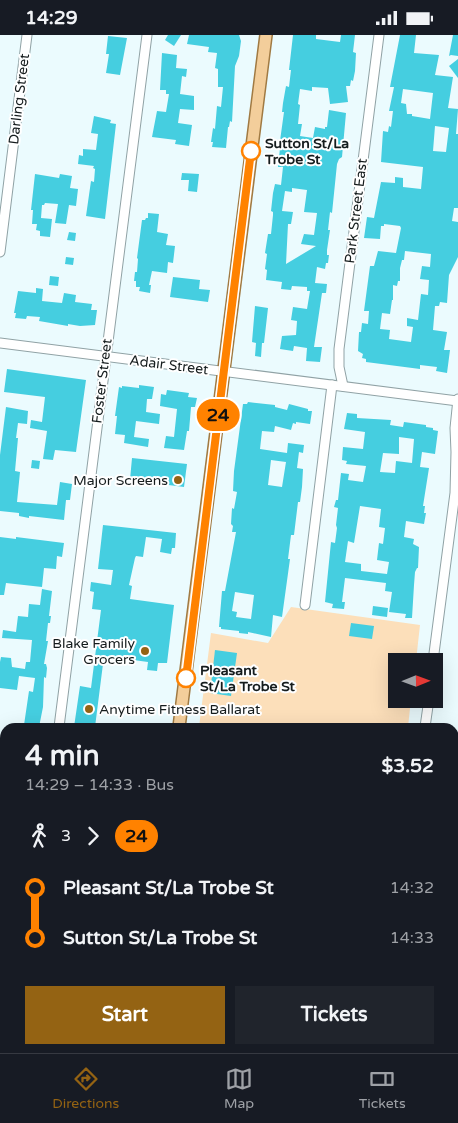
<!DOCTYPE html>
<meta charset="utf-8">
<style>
:root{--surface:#171b24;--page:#20242c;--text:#f1f3f6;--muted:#9ea1a6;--line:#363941;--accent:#946313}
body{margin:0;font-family:"Varela Round",sans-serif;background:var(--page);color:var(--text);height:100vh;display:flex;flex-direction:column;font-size:19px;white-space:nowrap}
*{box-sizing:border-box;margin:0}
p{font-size:16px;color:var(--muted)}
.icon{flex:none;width:28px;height:28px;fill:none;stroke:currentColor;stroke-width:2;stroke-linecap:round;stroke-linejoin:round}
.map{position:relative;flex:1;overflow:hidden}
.sheet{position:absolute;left:0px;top:688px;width:459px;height:331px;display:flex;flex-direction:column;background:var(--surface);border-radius:15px 15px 0 0;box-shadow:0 5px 20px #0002}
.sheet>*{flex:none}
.badge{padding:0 10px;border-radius:16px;font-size:18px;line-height:32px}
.needle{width:32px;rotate:89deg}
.fabs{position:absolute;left:388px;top:618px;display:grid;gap:10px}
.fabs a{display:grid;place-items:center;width:55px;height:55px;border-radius:0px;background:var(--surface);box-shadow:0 5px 20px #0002;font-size:25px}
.map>.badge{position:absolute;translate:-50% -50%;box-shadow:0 0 0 2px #fff}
.legs{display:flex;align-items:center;gap:8px;height:55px;padding:0 25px;font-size:16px}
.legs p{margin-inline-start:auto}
.overview{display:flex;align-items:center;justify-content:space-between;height:85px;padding:0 25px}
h1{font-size:28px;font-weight:700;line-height:38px}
.cta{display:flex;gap:10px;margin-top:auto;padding:10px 25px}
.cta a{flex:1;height:58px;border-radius:0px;background:var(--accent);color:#fff;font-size:20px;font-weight:700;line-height:58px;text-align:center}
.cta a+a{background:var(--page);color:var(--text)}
ul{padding:0 25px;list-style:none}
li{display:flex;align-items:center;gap:18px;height:50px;font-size:19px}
li i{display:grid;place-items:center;width:8px;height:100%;margin:0 6px;background:currentColor}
li i::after{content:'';width:12px;height:12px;margin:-6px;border:4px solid;border-radius:50%;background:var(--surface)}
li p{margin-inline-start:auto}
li:first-child i{background:linear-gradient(#0000 50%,currentColor 0)}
li:last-child i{background:linear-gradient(currentColor 50%,#0000 0)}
.status{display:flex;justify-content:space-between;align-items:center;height:35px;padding:0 25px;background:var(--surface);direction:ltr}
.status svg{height:14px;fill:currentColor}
.menu{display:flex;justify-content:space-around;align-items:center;height:70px;border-top:1px solid var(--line);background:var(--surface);font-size:14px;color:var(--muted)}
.menu a{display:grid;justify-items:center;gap:2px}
.menu .on{color:var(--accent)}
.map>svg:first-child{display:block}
.green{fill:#fcdfba}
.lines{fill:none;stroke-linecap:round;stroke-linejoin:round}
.stream{stroke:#a7edf7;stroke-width:2.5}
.building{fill:#45cee0;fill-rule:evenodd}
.minor-casing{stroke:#90a2a5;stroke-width:11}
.major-casing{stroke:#a07a43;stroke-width:14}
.minor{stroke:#fff;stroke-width:9}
.major{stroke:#f3ce9b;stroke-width:11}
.line-1-casing{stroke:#fff;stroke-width:11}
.line-1{stroke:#ff8200;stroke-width:8}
.stop-1-dot{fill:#fff;stroke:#ff8200;stroke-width:2.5}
.poi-dot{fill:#946313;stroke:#fff;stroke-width:2}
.labels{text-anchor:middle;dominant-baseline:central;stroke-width:4;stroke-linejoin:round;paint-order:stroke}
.street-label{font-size:14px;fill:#151c1d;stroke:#fff}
.stop-label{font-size:14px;font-weight:bold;fill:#151c1d;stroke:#fff;text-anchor:start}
.poi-label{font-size:14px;fill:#151c1d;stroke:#fff;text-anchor:end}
</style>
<div class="status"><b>14:29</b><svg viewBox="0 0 49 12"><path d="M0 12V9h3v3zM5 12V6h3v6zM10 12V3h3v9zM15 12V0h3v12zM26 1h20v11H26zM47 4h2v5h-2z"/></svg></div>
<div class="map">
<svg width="458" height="1018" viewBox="0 0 458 1018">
<rect width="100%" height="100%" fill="#ebfbfe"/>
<g class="green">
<polygon points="291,572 420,590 416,626 396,626 396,664 411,664 408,692 199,692 211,598 268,608"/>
<polygon points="454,866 458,867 458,1003 454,1003"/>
</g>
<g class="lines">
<g class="stream">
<polyline points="0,901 5,902"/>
<polyline points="454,1008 458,1008"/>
</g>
</g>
<g class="building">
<polygon points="168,0 181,0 174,11 165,5"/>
<polygon points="189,0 239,0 241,6 239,21 235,31 232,87 230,86 229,92 228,92 226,113 212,112 213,107 211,107 213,93 215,94 217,71 221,72 223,52 218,52 218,34 215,33 217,18 208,17 209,12 187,9"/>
<path d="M293,0H316V4L340,7L341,0H355L353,17L356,18L355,36L353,46L351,45L350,51H346L348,67L330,69L328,53L312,52V56L300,54L298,69L300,70L298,89H302L300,101L313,103L315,92L325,94V92H327L329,75L346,78L342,122L339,124L337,129L332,178L330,177L328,195H330L327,215V220H329L328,228H326L325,234L317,232L315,248L327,249L326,258H322L314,312H322L320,327L306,326L307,313L294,311L293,316L280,314L282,301L296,300L297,286L291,285L293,272L307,274L310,256H307V252L292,251L291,255L281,254L282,247L266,245L267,235L265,234L267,219L265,218L268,199H271L273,180V177L271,176L273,158L275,149L281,150L283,132H278L280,113H279L284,77H282L283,68L286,51L289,52L291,35H289ZM292,153L307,155L304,177L317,178L314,200L304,199L301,209L316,211L286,229L288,189H291L293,177L282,176L285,156L292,157Z"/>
<path d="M400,0H416L414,18L439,20L435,40L453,42L448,73L458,74L456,99H458V173H454L452,186L458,187V222L449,240L447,268L440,267L439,271H435L433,295L447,297L444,315H450L447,338L436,336L437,332L420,330V334L366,327V324L362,323L363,319L358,316L359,297H361L362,288L368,289L369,276H364L370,231H374L378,216L396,218L401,193L400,191L384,189V191H381L380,204L364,203L367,182L374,183L381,147L395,148V142L403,143V152L421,154L423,132L381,127L383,96L388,97L389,91L391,92L393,76H389L394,52H390ZM403,54L433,58L430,84L412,81V79H407L406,69L401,68ZM435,91L449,93L446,117L433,116ZM405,216L431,219L430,232L422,231L420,244L429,245L428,260L421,259L418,285L407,283V291L413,292L411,307L389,304L390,295L380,294L382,278L390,279L392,265H393V250L397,251L398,246H400V233L402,225H404Z"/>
<polygon points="453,0 458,0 458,21 451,20 449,21"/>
<polygon points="108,1 127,3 120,40 106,38 109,19 106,19"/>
<polygon points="162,18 177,20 176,33 187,34 186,42 182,41 180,59 194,61 194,75 180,74 178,88 192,90 189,111 175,109 176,105 152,102 157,76 166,77 169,59 166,59 166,55 160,55"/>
<polygon points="458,24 458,43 449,31"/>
<polygon points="94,81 111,85 110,88 116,89 105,184 86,181 91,146 94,147 95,134 93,133 94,131 78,129 79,120 83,121 83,114 96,115 98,99 91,98"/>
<polygon points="182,138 199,139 197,157 188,156 189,145 181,145"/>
<polygon points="35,139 59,143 60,139 72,141 70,153 78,154 76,171 69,170 66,189 55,188 58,169 45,168 44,170 42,170 41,183 52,184 50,202 40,201 40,196 36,195 37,189 32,189 33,175 31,175"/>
<polygon points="148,178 159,179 157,197 168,199 166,210 175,211 173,228 168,227 167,238 152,236 149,250 151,250 150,258 139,256 140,252 136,252 136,246 134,246 135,237 137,237 138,224 137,223 142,185 145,185 146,183 148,183"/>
<polygon points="69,197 76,198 75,206 67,205"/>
<polygon points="66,222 74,223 73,230 65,229"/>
<polygon points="50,241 59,242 58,251 49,250"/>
<polygon points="173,242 200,245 199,254 210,255 208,267 170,262"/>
<polygon points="36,253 43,254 42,266 62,268 64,258 76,260 75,267 92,269 91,275 97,275 95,290 80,291 68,289 68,291 39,286 40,282 27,281 26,284 15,283 16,278 14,278 18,256 36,258"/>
<polygon points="255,271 268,273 264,308 262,308 261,322 255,321 256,308 252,307"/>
<polygon points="7,334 86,345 76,417 55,415 53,425 43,424 47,396 30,393 31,385 42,387 45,362 4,357"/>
<polygon points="139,350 154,352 152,364 147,364 146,377 160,379 159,389 136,386 134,402 149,404 148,412 124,408 125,400 115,399 117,381 115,381 119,352 122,353 122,351 139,353"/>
<polygon points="167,355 189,358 188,362 197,363 195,372 191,372 189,396 187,396 184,415 164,413 166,401 174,402 177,374 160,371 161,359 166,360"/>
<path d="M248,367L275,370V372L287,375L289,369L308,374V376H312L310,389L296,387V389L293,388L291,395L275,391L274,397L262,396L260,414L287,418L288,408L304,410L303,418L299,417L297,433L303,434L302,452L300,467H298L294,500H291L288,524H290L282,582L273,580L271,602L248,597V599L239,598V596L221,594V592H219L222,556H225L236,497H232L233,491L231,489L232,473L234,474L237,457L233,456L234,436L243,369H247ZM271,425L286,427L282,452L268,450ZM235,557L254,560L251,584L236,582L237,577L232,576Z"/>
<polygon points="6,372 28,376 27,389 18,388 16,403 18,403 15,436 20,437 17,467 57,470 60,447 72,449 70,465 66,465 64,485 29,481 29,483 19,481 19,478 0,476 0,420"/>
<path d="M347,378L357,379V383L391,385L390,390L403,392L404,387L426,390V392L433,393V395L438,396L435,419L422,417L420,432L429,433L423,471H425L424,478H426L424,489L406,486L404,502L414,504L413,509L419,512L418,533H417L415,537L414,550L412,583H405L406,579L389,577L392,557L385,556L386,548L345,543L342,567H345L344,574L332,573L333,569L325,567L331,507L335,508L337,493L336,490L338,473L334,472L336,465H338L341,438L349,439L348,445L363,447L366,431L346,429L347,426L342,425L343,412L363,414L365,397L344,394ZM399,402L414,404L412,428L396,426L395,438L380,437L383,418L399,419ZM360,471L381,474L379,492L385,493L383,509L379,508L377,525L389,527L387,539L361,536V529L345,527L348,506L354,508Z"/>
<polygon points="132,423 187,429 184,452 130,445"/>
<polygon points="32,425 40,426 39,434 31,433"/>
<polygon points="103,490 176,498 175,513 172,513 171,519 160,517 162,504 146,502 143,522 136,521 135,523 129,550 132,551 130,564 174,570 167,628 158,628 157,636 147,635 148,627 104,621 95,692 74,692 80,651 91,653 101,575 92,574 94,557 90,556 91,547 111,550 113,535 98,534"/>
<polygon points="0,502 16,504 16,502 64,508 62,522 57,521 56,534 44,533 42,552 6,548 4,560 0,560"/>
<polygon points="42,554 52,556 49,581 51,581 50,588 48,588 46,606 48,606 44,629 46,629 47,633 46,643 44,642 43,672 39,692 24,690 29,656 33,657 35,643 19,641 17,655 0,653 0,627 1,622 11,623 12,632 25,634 26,627 30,627 32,605 2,603 3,595 16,597 18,581 28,582 29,569 40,570"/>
<polygon points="373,571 388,573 387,582 372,580"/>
<polygon points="351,588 374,591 372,604 349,601"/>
<polygon points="215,615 237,618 231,661 210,658"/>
</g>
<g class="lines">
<g class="minor-casing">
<g id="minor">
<polyline points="0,217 27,0"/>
<polyline points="0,308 458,366"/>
<polyline points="343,351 339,332 339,314 379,0"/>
<polyline points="305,570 332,350"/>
<polyline points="433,626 455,458 456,417 455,393 458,364"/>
<polyline points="59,692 147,0"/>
<polyline points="425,692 429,664"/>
<polyline points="0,742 5,743"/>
<polyline points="0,1016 18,1018"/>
</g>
</g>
<g class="major-casing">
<g id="major">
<polyline points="179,692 266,0"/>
<polyline points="454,799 458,800"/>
<polyline points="192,1014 192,1018"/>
</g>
</g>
<use href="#minor" class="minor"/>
<use href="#major" class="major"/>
</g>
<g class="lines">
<g class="line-1-casing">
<polyline id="line-1" points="186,643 251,116"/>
</g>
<use href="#line-1" class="line-1"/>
</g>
<g class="stop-1-dot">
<circle cx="251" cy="116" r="9"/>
<circle cx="186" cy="643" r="9"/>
</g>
<g class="poi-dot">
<circle cx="178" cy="445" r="5"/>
<circle cx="145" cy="616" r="5"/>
<circle cx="89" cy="674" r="5"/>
</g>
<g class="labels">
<g class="street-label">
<text transform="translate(19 64) rotate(-83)">Darling Street</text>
<text transform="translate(356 176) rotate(-83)">Park Street East</text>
<text transform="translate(169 330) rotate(7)">Adair Street</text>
<text transform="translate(102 346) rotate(-83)">Foster Street</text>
</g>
<g class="stop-label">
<text x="265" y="108">Sutton St/La<tspan x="265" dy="16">Trobe St</tspan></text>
<text x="200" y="635">Pleasant<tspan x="200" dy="16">St/La Trobe St</tspan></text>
</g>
<g class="poi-label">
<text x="168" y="445">Major Screens</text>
<text x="135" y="608">Blake Family<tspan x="135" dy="16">Grocers</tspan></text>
<text x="99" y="674" text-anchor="start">Anytime Fitness Ballarat</text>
</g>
</g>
</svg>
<div class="fabs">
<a><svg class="needle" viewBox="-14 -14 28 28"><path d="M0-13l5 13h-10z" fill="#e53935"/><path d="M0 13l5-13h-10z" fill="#9ea1a6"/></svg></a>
</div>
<b class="badge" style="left:218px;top:380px;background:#ff8200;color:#111">24</b>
<section class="sheet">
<div class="overview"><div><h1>4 min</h1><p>14:29 – 14:33 · Bus</p></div><b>$3.52</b></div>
<div class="legs"><svg class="icon" aria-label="walk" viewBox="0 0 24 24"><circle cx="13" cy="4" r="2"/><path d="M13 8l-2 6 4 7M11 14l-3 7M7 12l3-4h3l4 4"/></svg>3<svg class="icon" aria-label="forward" viewBox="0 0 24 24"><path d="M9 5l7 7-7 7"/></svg><b class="badge" style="background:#ff8200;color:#111">24</b></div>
<ul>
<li><i style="color:#ff8200"></i><b>Pleasant St/La Trobe St</b><p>14:32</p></li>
<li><i style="color:#ff8200"></i><b>Sutton St/La Trobe St</b><p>14:33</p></li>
</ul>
<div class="cta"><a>Start</a><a>Tickets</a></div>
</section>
</div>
<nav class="menu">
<a class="on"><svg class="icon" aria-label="directions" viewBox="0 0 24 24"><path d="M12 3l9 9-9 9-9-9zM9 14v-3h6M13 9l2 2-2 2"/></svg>Directions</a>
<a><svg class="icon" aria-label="map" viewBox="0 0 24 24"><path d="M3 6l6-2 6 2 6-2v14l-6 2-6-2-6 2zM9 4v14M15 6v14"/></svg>Map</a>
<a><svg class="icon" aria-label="tickets" viewBox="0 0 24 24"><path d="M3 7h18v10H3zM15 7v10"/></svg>Tickets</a>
</nav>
